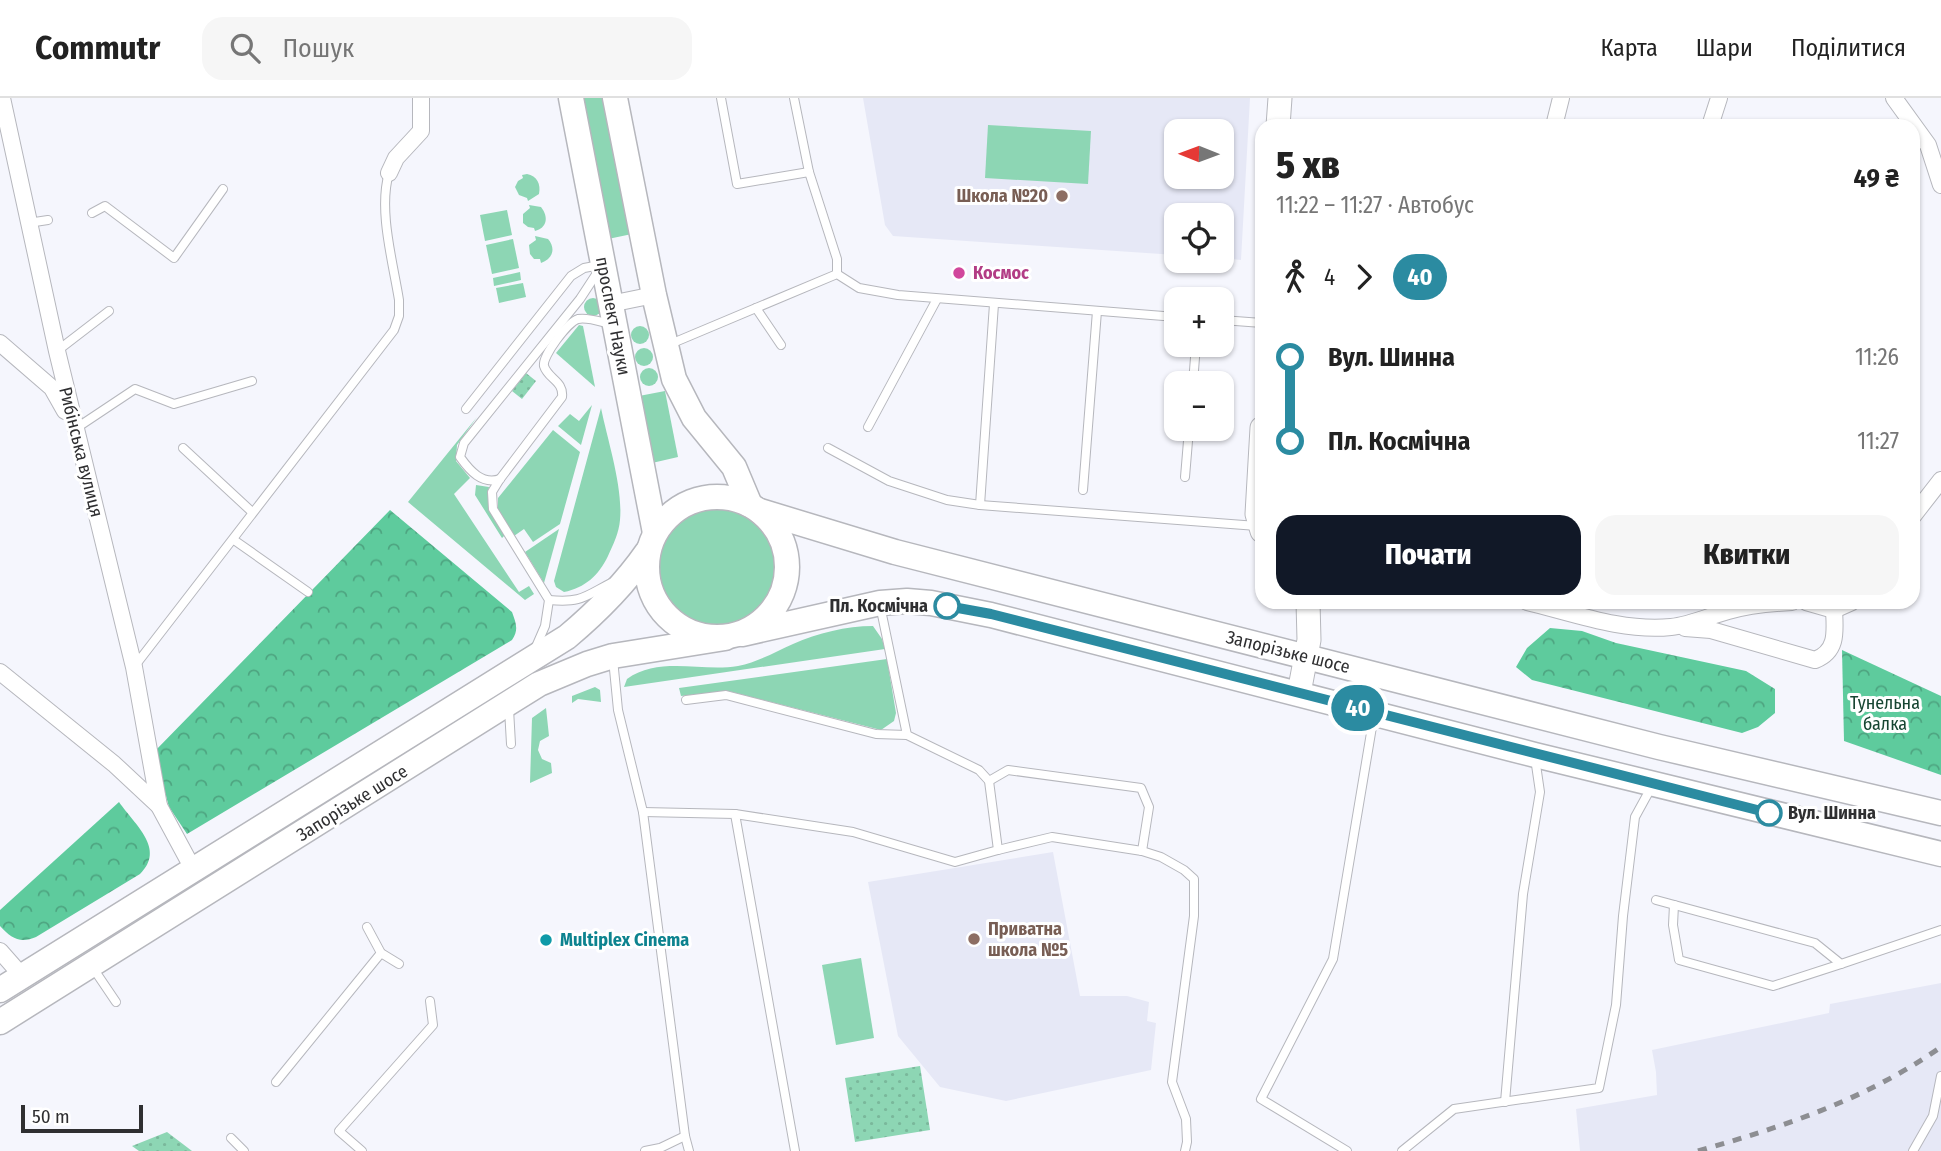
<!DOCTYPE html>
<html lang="uk">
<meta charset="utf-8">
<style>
:root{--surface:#fff;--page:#f6f6f6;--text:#222;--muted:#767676;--line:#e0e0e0;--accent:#111827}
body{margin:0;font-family:"Fira Sans Condensed",sans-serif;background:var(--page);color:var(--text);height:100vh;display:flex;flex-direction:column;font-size:26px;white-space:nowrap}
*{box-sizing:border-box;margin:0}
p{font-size:23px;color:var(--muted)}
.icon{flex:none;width:38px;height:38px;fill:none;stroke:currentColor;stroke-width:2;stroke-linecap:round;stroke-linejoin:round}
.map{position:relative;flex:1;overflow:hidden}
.details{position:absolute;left:1255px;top:21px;width:665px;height:490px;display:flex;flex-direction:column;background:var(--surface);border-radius:21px;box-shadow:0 2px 5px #0004}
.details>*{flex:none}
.badge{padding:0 14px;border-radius:23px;font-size:24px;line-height:46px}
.needle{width:46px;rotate:271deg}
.controls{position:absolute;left:1164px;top:21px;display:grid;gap:14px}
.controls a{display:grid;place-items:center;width:70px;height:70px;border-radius:14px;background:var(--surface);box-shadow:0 2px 5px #0004;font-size:35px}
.scale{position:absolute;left:21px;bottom:18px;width:122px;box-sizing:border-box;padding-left:7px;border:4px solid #2f2f31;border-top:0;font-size:19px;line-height:24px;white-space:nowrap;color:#2f2f31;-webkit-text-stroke:5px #fff;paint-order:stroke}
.map>.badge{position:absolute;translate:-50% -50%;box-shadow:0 0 0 4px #fff}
.legs{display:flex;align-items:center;gap:10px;height:77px;padding:0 21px;font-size:23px}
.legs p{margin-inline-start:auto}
.summary{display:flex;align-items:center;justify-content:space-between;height:119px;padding:0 21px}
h1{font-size:38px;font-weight:800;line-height:52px}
.button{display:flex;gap:14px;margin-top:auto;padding:14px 21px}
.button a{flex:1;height:80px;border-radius:21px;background:var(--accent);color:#fff;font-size:28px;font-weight:800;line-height:80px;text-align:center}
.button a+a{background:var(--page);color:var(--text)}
ul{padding:0 21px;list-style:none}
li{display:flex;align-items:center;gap:24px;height:84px;font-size:26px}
li i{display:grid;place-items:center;width:10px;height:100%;margin:0 9px;background:currentColor}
li i::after{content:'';width:18px;height:18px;margin:-9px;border:5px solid;border-radius:50%;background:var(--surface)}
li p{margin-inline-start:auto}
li:first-child i{background:linear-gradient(#0000 50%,currentColor 0)}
li:last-child i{background:linear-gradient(currentColor 50%,#0000 0)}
header{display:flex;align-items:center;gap:42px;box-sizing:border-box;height:98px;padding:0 35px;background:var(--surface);border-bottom:2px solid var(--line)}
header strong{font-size:33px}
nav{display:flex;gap:38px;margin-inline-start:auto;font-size:24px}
.search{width:490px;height:63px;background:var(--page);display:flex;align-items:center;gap:18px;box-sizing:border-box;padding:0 24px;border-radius:21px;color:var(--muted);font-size:26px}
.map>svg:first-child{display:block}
.built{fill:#e6e8f6;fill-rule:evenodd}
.grass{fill:#8dd6b4}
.forest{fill:url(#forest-crowns)}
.park{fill:url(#park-dots)}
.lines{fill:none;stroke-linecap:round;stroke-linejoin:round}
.service-casing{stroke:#b6b7bd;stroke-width:10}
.minor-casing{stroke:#b6b7bd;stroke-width:18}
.secondary-casing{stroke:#b6b7bd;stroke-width:25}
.primary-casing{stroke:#b6b7bd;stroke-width:27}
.service{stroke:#fff;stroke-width:8}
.minor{stroke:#fff;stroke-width:16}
.secondary{stroke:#fff;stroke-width:23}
.primary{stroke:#fff;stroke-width:24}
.rail{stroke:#8d8e92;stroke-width:5;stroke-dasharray:9 9;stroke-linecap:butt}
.line-1-casing{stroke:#fff;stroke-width:16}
.line-1{stroke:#2b8ba1;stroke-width:10}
.education-dot{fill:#8d6e63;stroke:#fff;stroke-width:2.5}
.hotel-dot{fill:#d1479c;stroke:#fff;stroke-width:2.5}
.stop-1-dot{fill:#fff;stroke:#2b8ba1;stroke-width:3.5}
.culture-dot{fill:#0f9aa8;stroke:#fff;stroke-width:2.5}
.labels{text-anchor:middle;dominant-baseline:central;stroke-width:6;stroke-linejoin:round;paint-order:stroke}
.education-label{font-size:18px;font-weight:bold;fill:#785e54;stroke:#fff;text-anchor:end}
.hotel-label{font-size:18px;font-weight:bold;fill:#b23c85;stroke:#fff;text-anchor:start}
.street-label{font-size:18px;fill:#2f2f31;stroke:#fff}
.stop-label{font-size:18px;font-weight:bold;fill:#2f2f31;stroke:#fff;text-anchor:end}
.park-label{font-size:18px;fill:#174532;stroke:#fff}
.culture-label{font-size:18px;font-weight:bold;fill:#0d838f;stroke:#fff;text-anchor:start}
</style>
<header>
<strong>Commutr</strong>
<div class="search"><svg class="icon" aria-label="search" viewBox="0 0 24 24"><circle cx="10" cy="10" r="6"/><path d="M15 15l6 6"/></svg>Пошук</div>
<nav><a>Карта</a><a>Шари</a><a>Поділитися</a></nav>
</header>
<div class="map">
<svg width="1941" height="1053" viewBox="0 0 1941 1053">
<defs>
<pattern id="forest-crowns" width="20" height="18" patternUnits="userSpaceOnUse" patternTransform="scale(1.75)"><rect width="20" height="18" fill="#5ecb9d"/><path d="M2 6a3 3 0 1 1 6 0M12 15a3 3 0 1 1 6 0" fill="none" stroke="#4ea581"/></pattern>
<pattern id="park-dots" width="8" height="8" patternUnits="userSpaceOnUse" patternTransform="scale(1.75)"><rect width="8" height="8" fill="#8dd6b4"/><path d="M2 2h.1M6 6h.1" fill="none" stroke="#7ab89b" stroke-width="1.8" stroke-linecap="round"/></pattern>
</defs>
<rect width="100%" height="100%" fill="#f5f6fd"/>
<g class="built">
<path d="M863,0H1250L1241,162L1222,160V117H1176V157L893,138L885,127ZM1176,33H1222V79H1176Z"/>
<polygon points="1053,754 1080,898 1127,898 1149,904 1147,923 1156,925 1151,972 1006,1003 940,989 898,938 868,784"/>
<polygon points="1941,885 1941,1053 1580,1053 1576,1011 1657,997 1656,974 1652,952 1829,915 1830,906"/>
</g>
<g class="grass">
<polygon points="580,0 606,0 632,136 608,141"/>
<polygon points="988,27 1091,33 1088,86 985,80"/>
<path d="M527,76C537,78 541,86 539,96L528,103L527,100L519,97L515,89L518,83L523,80L522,77Z"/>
<path d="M529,107L541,109C549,119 547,130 535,133L534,130L528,129L523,125V116L530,110Z"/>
<polygon points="507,112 512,137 485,143 480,117"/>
<path d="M535,138L548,141C556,150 553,161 541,165L540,161H534L530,156L529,147L536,142Z"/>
<polygon points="513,141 519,170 492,176 486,147"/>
<polygon points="520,174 521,182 494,188 493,180"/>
<polygon points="523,185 526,199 499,205 496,190"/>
<circle cx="593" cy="209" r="9"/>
<polygon points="579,227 583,228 595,289 556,255"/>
<circle cx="640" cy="237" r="9"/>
<circle cx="644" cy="259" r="9"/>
<circle cx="649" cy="279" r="9"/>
<polygon points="665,293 678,359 652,365 639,298"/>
<polygon points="592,307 581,347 558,328 570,316 579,323"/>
<path d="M601,310C608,344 623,389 620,422C619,435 613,447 608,458C599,477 585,490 564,494L556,489L554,483Z"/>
<polygon points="477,319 457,347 456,363 470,380 454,396 519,494 529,488 534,496 525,502 408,404"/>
<polygon points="553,332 580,354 560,426 533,444 524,431 514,438 498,411 498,400"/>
<path d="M476,387L489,389C485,410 494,421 505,437L502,440L475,397Z"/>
<circle cx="717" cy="471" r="61"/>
<polygon points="559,431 544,485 525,454"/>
<path d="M873,528L882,541L885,551L624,589L627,581C659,558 701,574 738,568C758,564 775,554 793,546C818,535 846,528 873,528Z"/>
<polygon points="887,561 896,615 894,623 881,632 728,593 681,598 679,590"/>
<polygon points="595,589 600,592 601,604 578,601 572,605 572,598"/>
<polygon points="546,610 549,638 540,643 538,652 542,661 551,665 552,675 530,685 532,620"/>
<polygon points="861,860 874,940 836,947 822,867"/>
</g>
<g class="forest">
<path d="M390,412L512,514C516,525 519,532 512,542L187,736L169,709L154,654Z"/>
<polygon points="1550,530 1582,533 1616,545 1746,573 1775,591 1775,615 1758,629 1742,635 1532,582 1516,569 1527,550"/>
<polygon points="1842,552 1941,598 1941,677 1844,643"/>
<path d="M119,704C135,727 166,751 140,776L36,839C20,846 11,840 0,828V812Z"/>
</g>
<g class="park">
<polygon points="526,275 536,283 522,301 512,293"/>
<polygon points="920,968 930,1032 855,1044 845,980"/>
<polygon points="167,1034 192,1053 139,1053 132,1048"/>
</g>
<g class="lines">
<g class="service-casing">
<g id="service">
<polyline points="721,0 737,86 809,74"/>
<polyline points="794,0 809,74 837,161 837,176"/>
<polyline points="92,115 105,108 174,160 223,91"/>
<polyline points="28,125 48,122"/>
<polyline points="756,210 781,247"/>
<polyline points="1222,222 1262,225"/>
<polyline points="668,247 837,176 859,190 898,197 1176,219"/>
<polyline points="57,253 109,213"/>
<polyline points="1193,285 1196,247"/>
<polyline points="466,311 571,178 584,170 600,167"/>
<polyline points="868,329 937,201"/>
<polyline points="75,331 135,291 174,306 252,283"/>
<polyline points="183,350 252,414"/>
<polyline points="828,350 889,383 947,402 980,407 1257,428"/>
<polyline points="1185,379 1189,331"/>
<path d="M500,381C482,387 470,373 460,359L464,345L580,201L599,172"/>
<polyline points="1083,392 1097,213"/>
<polyline points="980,407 994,206"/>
<polyline points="234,442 308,494"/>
<path d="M549,502C581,505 584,499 611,485"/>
<path d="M535,551L545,528L549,502L493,411L492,394L500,381L562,299C564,283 548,281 544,268C542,258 568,224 578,221C588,219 601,224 610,226"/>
<polyline points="613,561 618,612 643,714 685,1038 689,1053"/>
<path d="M134,569L394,232L399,218V202C393,164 378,112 389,75"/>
<polyline points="686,602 726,597 876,636 907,637"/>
<polyline points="509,611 511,646"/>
<polyline points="989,683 1008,672 1141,690 1149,709 1142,753"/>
<polyline points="643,714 735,716 795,1053"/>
<polyline points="735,716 853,734 955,764 998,752 989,683 979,672 907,637 880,507"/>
<polyline points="998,752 1052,739 1142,753 1161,759 1184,772 1194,781 1194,818 1172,984 1186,1021 1187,1044 1185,1053"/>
<polyline points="1656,802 1815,845 1841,866 1941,832"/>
<polyline points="1674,807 1673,827 1679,862 1773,888 1841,866"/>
<polyline points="367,829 381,855 399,866"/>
<polyline points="93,870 116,904"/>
<polyline points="276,984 381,855"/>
<polyline points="1505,1004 1523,796 1540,694 1535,660"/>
<polyline points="231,1040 244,1053"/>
<polyline points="362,1053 339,1033 433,927 430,903"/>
<polyline points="645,1053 660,1050 685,1038"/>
<polyline points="1347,1053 1261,1001 1333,861 1374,617"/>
<polyline points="1402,1053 1454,1011 1599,990 1616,907 1623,818 1635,719 1652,688"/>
<polyline points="1913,1053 1933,1018 1941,978"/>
</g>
</g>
<g class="minor-casing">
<g id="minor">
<polyline points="2,0 57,253 134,569 159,708"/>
<polyline points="1894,0 1928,47 1941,87"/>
<polyline points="1554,28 1561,0"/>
<polyline points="1710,28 1719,0"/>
<polyline points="389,75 396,60 421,33 421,0"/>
<polyline points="610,206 654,197"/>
<polyline points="0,245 52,290 65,313"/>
<polyline points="1913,418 1941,382"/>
<path d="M1527,504C1573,515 1623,534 1671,529C1690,527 1710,518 1728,513C1749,507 1771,505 1792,504"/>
<polyline points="1806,504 1834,512 1852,504"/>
<path d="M1685,530L1711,532L1815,562C1838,553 1835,533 1834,512"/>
<polyline points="0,574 114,666 159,708 193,771"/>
<polyline points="0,853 22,878"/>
</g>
</g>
<g class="secondary-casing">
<g id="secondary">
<polyline points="1278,28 1280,0"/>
<polyline points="1262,330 1257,416 1262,433"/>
<polyline points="1299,595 1309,542 1308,504"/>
</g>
</g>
<g class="primary-casing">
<g id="primary">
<polyline points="571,0 655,435"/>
<polyline points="615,0 654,197 674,281 694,320 734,369 750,407"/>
<circle cx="717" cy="469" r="70"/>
<polyline points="760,413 895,454 1659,649 1941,715"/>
<polyline points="742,536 880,505 907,503 931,505 991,517 1535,657 1941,756"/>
<path d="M0,892L567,539C598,513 624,487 647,454"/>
<polyline points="0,924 539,586 587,566 613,558 725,540"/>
</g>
</g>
<use href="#service" class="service"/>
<use href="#minor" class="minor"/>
<use href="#secondary" class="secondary"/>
<use href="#primary" class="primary"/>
<path class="rail" d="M1698,1053C1785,1028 1865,1002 1941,949"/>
</g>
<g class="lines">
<g class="line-1-casing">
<polyline id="line-1" points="947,508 991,516 1769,715"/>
</g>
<use href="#line-1" class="line-1"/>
</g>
<g class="education-dot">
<circle cx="1062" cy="98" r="7"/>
<circle cx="974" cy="841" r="7"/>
</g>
<circle class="hotel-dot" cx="959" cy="175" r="7"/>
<g class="stop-1-dot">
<circle cx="947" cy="508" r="12"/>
<circle cx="1769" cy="715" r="12"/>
</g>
<circle class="culture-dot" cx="546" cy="842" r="7"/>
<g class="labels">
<g class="education-label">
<text x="1048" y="98">Школа №20</text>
<text x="988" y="831" text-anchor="start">Приватна<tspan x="988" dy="21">школа №5</tspan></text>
</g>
<g class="hotel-label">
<text x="973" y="175">Космос</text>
</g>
<g class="street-label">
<text transform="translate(613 218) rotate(79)">проспект Науки</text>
<text transform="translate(81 354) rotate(76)">Рибінська вулиця</text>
<text transform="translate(1288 554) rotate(14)">Запорізьке шосе</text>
<text transform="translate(352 705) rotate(-32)">Запорізьке шосе</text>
</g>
<g class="stop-label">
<text x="928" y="508">Пл. Космічна</text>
<text x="1788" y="715" text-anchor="start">Вул. Шинна</text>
</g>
<g class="park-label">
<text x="1885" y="605">Тунельна<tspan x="1885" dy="21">балка</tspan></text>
</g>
<g class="culture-label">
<text x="560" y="842">Multiplex Cinema</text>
</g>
</g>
</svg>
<div class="controls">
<a><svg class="needle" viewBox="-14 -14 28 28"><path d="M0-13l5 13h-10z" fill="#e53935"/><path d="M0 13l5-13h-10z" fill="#767676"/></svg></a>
<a><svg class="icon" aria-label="locate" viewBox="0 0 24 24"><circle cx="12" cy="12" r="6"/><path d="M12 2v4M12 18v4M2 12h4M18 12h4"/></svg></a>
<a>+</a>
<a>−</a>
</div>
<div class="scale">50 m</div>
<b class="badge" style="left:1358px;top:610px;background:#2b8ba1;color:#fff">40</b>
<section class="details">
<div class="summary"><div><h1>5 хв</h1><p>11:22 – 11:27 · Автобус</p></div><b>49 ₴</b></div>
<div class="legs"><svg class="icon" aria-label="walk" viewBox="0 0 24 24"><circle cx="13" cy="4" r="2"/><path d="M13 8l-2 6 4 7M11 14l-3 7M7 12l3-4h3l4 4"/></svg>4<svg class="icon" aria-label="forward" viewBox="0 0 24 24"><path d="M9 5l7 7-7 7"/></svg><b class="badge" style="background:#2b8ba1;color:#fff">40</b></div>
<ul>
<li><i style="color:#2b8ba1"></i><b>Вул. Шинна</b><p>11:26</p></li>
<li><i style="color:#2b8ba1"></i><b>Пл. Космічна</b><p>11:27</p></li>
</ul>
<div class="button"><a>Почати</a><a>Квитки</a></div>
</section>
</div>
